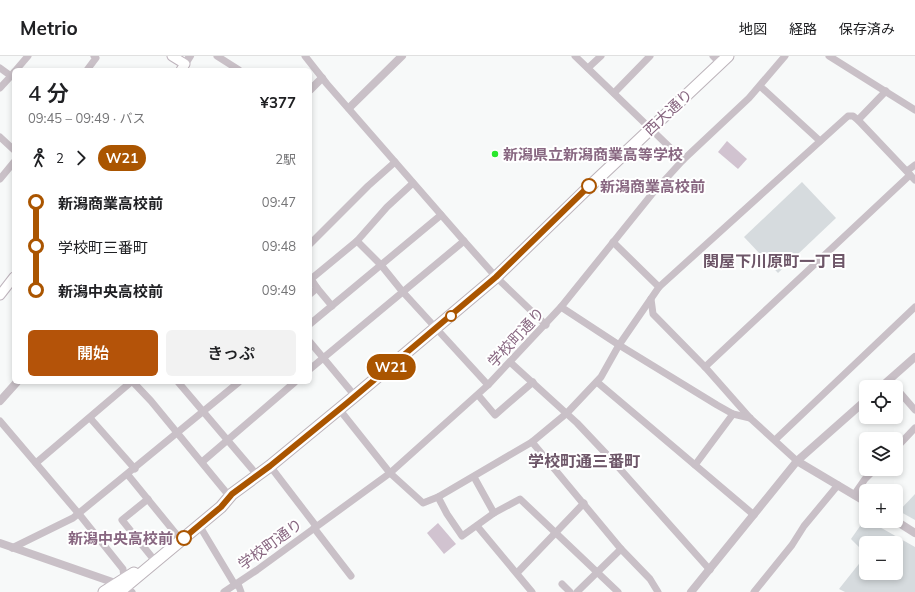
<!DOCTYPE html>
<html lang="ja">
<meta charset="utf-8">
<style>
:root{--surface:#fff;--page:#f2f2f2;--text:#202124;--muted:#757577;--line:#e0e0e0;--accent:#b45309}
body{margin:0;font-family:Mulish,"Noto Sans JP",sans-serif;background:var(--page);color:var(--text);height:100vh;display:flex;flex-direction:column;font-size:15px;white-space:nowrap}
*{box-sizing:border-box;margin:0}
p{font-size:13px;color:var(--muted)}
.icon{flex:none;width:22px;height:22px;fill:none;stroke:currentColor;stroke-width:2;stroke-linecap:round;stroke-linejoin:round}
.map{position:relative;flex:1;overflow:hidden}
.side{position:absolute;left:12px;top:12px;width:300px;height:316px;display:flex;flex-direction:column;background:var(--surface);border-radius:6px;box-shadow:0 2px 6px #0003}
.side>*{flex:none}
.badge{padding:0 8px;border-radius:13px;font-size:14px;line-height:26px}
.controls{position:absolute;left:859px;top:324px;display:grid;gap:8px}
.controls a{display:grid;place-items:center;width:44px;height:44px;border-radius:6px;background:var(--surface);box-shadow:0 2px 6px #0003;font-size:20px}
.map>.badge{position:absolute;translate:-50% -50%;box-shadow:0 0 0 2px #fff}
.legs{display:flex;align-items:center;gap:6px;height:44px;padding:0 16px;font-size:13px}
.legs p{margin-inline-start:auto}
.head{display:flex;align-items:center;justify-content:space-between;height:68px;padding:0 16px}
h1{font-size:22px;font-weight:600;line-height:30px}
.button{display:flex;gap:8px;margin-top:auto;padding:8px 16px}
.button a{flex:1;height:46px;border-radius:6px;background:var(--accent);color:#fff;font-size:16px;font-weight:600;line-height:46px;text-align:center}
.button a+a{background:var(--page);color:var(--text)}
ul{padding:0 16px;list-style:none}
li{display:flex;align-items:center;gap:14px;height:44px;font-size:15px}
li i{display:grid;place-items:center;width:6px;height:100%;margin:0 5px;background:currentColor}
li i::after{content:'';width:10px;height:10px;margin:-5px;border:3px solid;border-radius:50%;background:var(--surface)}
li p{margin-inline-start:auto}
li:first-child i{background:linear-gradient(#0000 50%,currentColor 0)}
li:last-child i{background:linear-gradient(currentColor 50%,#0000 0)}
header{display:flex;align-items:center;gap:24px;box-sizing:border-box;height:56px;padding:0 20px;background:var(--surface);border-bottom:1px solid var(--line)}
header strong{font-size:19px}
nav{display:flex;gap:22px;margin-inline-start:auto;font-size:14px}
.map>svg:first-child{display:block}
.green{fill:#d6dbde}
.water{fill:#d1c3d0}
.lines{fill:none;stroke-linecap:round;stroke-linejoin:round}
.secondary-casing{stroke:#bfb4bd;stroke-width:11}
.trunk-casing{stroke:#bcb3ba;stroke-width:13}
.minor{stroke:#c9c0c7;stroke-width:7}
.tertiary{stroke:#c9c0c7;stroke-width:8}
.secondary{stroke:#fff;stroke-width:9}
.trunk{stroke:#fff;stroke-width:11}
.line-1-casing{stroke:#fff;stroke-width:9}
.line-1{stroke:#a50;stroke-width:6}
.poi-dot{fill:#28e82b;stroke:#fff;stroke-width:1.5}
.stop-1-dot{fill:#fff;stroke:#a50;stroke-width:2}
.labels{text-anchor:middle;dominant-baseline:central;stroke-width:4;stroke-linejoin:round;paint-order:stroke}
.street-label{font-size:15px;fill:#886781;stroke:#fff}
.poi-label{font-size:15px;font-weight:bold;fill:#886781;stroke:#fff;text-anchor:start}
.stop-label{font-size:15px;font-weight:bold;fill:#886781;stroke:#fff;text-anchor:start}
.neighbourhood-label{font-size:16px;font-weight:bold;fill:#6d5668;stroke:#fff}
</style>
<header>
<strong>Metrio</strong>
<nav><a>地図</a><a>経路</a><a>保存済み</a></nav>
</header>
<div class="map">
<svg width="915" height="536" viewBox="0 0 915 536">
<rect width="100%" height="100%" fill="#f7f9f9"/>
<g class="green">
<polygon points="802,126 836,162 778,217 744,181"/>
<polygon points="915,438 915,464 899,455"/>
<polygon points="865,463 866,465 869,465 915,491 915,536 845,536 839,533 866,499 866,517 896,517 896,487 866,487 866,498 851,483"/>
</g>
<g class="water">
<polygon points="727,85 747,103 738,113 718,96"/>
<polygon points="438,467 456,488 444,498 427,477"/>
</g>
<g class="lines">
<g class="secondary-casing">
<g id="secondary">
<polyline points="172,0 185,8 181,14"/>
<polyline points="0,239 14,221"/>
</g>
</g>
<g class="trunk-casing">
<g id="trunk">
<polyline points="104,536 134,517"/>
<polyline points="119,536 221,451 232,438 270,410 355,340 496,221 590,130 728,0"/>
</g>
</g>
<g class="minor">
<polyline points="217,0 239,14"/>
<polyline points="305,0 327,28 464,185 496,221 546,269"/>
<polyline points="575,0 683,104"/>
<polyline points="713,0 721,8"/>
<polyline points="829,0 915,54"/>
<polyline points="0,12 11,20 14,16"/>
<polyline points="588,12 601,0"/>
<polyline points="16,14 28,0"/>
<polyline points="87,14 96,2 94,0"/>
<polyline points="760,30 820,85"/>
<polyline points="0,32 11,20"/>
<polyline points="614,37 650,0"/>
<polyline points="858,64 886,35"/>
<polyline points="0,81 14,94"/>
<polyline points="907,115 915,109"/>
<polyline points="0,123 14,106"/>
<polyline points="357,185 381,209 402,235 488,329"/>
<polyline points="613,186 659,231"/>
<polyline points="310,188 368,130 395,106"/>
<polyline points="317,232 332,250"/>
<polyline points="310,238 317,232 311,223 357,185 387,151 413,127"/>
<polyline points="651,243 653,258 705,311 750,362 797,405"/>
<polyline points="561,251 619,289 717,349 733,358 750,362"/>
<polyline points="310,268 441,159"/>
<polyline points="310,286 355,340"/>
<polyline points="510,306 577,367 612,404 710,514"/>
<polyline points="705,311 910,119"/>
<polyline points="310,313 464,185"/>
<polyline points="133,326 151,345 230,441"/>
<polyline points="178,326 258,420"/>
<polyline points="597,326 754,459"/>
<polyline points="896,332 915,354"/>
<polyline points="478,339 495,359 533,326"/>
<polyline points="339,353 390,417 423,447 438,441 532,386 567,357 601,321 619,289 659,231 848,60 853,60 858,64 915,124"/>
<polyline points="90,362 135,413"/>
<polyline points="0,365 79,458 123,513 125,531 132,536"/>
<polyline points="775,384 915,251"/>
<polyline points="532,386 621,493 650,523 658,536"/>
<polyline points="896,392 915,372"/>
<polyline points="202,406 295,326"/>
<polyline points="36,407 131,326"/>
<polyline points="695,409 733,358"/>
<polyline points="270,410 316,470"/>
<polyline points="128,419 181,484"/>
<polyline points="474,421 494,457 520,443 618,536"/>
<polyline points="854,439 865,423 875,413"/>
<polyline points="438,441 447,458 462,480 494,457"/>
<polyline points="148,443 122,464 155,505"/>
<polyline points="199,469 235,529"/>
<polyline points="477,470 532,536"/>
<polyline points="314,472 351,520"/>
<polyline points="12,492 73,462 239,326"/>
<polyline points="517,517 584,447"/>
<polyline points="238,528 241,536"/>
<polyline points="562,528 570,536"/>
<polyline points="224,536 257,514 390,417 488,329 561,251 652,138 683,104 749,42 785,0"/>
<polyline points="577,536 621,493"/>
<polyline points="754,536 792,489 804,470 838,429"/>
</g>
<g class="tertiary">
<polyline points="185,8 190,0"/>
<polyline points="310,34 322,22"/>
<polyline points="349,52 402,0"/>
<polyline points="881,331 915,301"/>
<polyline points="0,345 17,326"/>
<polyline points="797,405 866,446"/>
<polyline points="896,465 915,477"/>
<polyline points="0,487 121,529"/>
<polyline points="691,536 797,405 866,344"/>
</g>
<use href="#secondary" class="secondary"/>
<use href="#trunk" class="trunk"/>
</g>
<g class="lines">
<g class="line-1-casing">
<polyline id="line-1" points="184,482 221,451 232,438 270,410 347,347 496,221 589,130"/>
</g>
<use href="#line-1" class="line-1"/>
</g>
<circle class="poi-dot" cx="495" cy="98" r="4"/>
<g class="stop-1-dot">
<circle cx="589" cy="130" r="7"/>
<circle cx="451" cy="260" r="5"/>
<circle cx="184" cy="482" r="7"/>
</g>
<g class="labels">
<g class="street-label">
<text transform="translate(668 56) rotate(-43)">西大通り</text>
<text transform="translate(516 281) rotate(-47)">学校町通り</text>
<text transform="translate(270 488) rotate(-36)">学校町通り</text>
</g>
<g class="poi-label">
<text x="503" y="98">新潟県立新潟商業高等学校</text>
</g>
<g class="stop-label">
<text x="600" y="130">新潟商業高校前</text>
<text x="173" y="482" text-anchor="end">新潟中央高校前</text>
</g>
<g class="neighbourhood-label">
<text x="775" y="205">関屋下川原町一丁目</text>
<text x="584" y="405">学校町通三番町</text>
</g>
</g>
</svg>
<div class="controls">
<a><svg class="icon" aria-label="locate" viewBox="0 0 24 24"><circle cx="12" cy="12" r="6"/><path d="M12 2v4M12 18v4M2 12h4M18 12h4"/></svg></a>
<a><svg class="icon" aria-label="layers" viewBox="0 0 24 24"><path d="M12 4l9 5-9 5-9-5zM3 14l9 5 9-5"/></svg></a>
<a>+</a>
<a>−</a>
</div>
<b class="badge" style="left:391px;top:311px;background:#a50;color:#fff">W21</b>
<section class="side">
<div class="head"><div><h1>4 分</h1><p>09:45 – 09:49 · バス</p></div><b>¥377</b></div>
<div class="legs"><svg class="icon" aria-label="walk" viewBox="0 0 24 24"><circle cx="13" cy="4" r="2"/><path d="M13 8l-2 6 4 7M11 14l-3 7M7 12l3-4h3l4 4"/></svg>2<svg class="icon" aria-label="forward" viewBox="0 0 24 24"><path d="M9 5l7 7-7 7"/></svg><b class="badge" style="background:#a50;color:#fff">W21</b><p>2駅</p></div>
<ul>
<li><i style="color:#a50"></i><b>新潟商業高校前</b><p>09:47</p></li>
<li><i style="color:#a50"></i><span>学校町三番町</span><p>09:48</p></li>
<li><i style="color:#a50"></i><b>新潟中央高校前</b><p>09:49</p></li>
</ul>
<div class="button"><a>開始</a><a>きっぷ</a></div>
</section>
</div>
